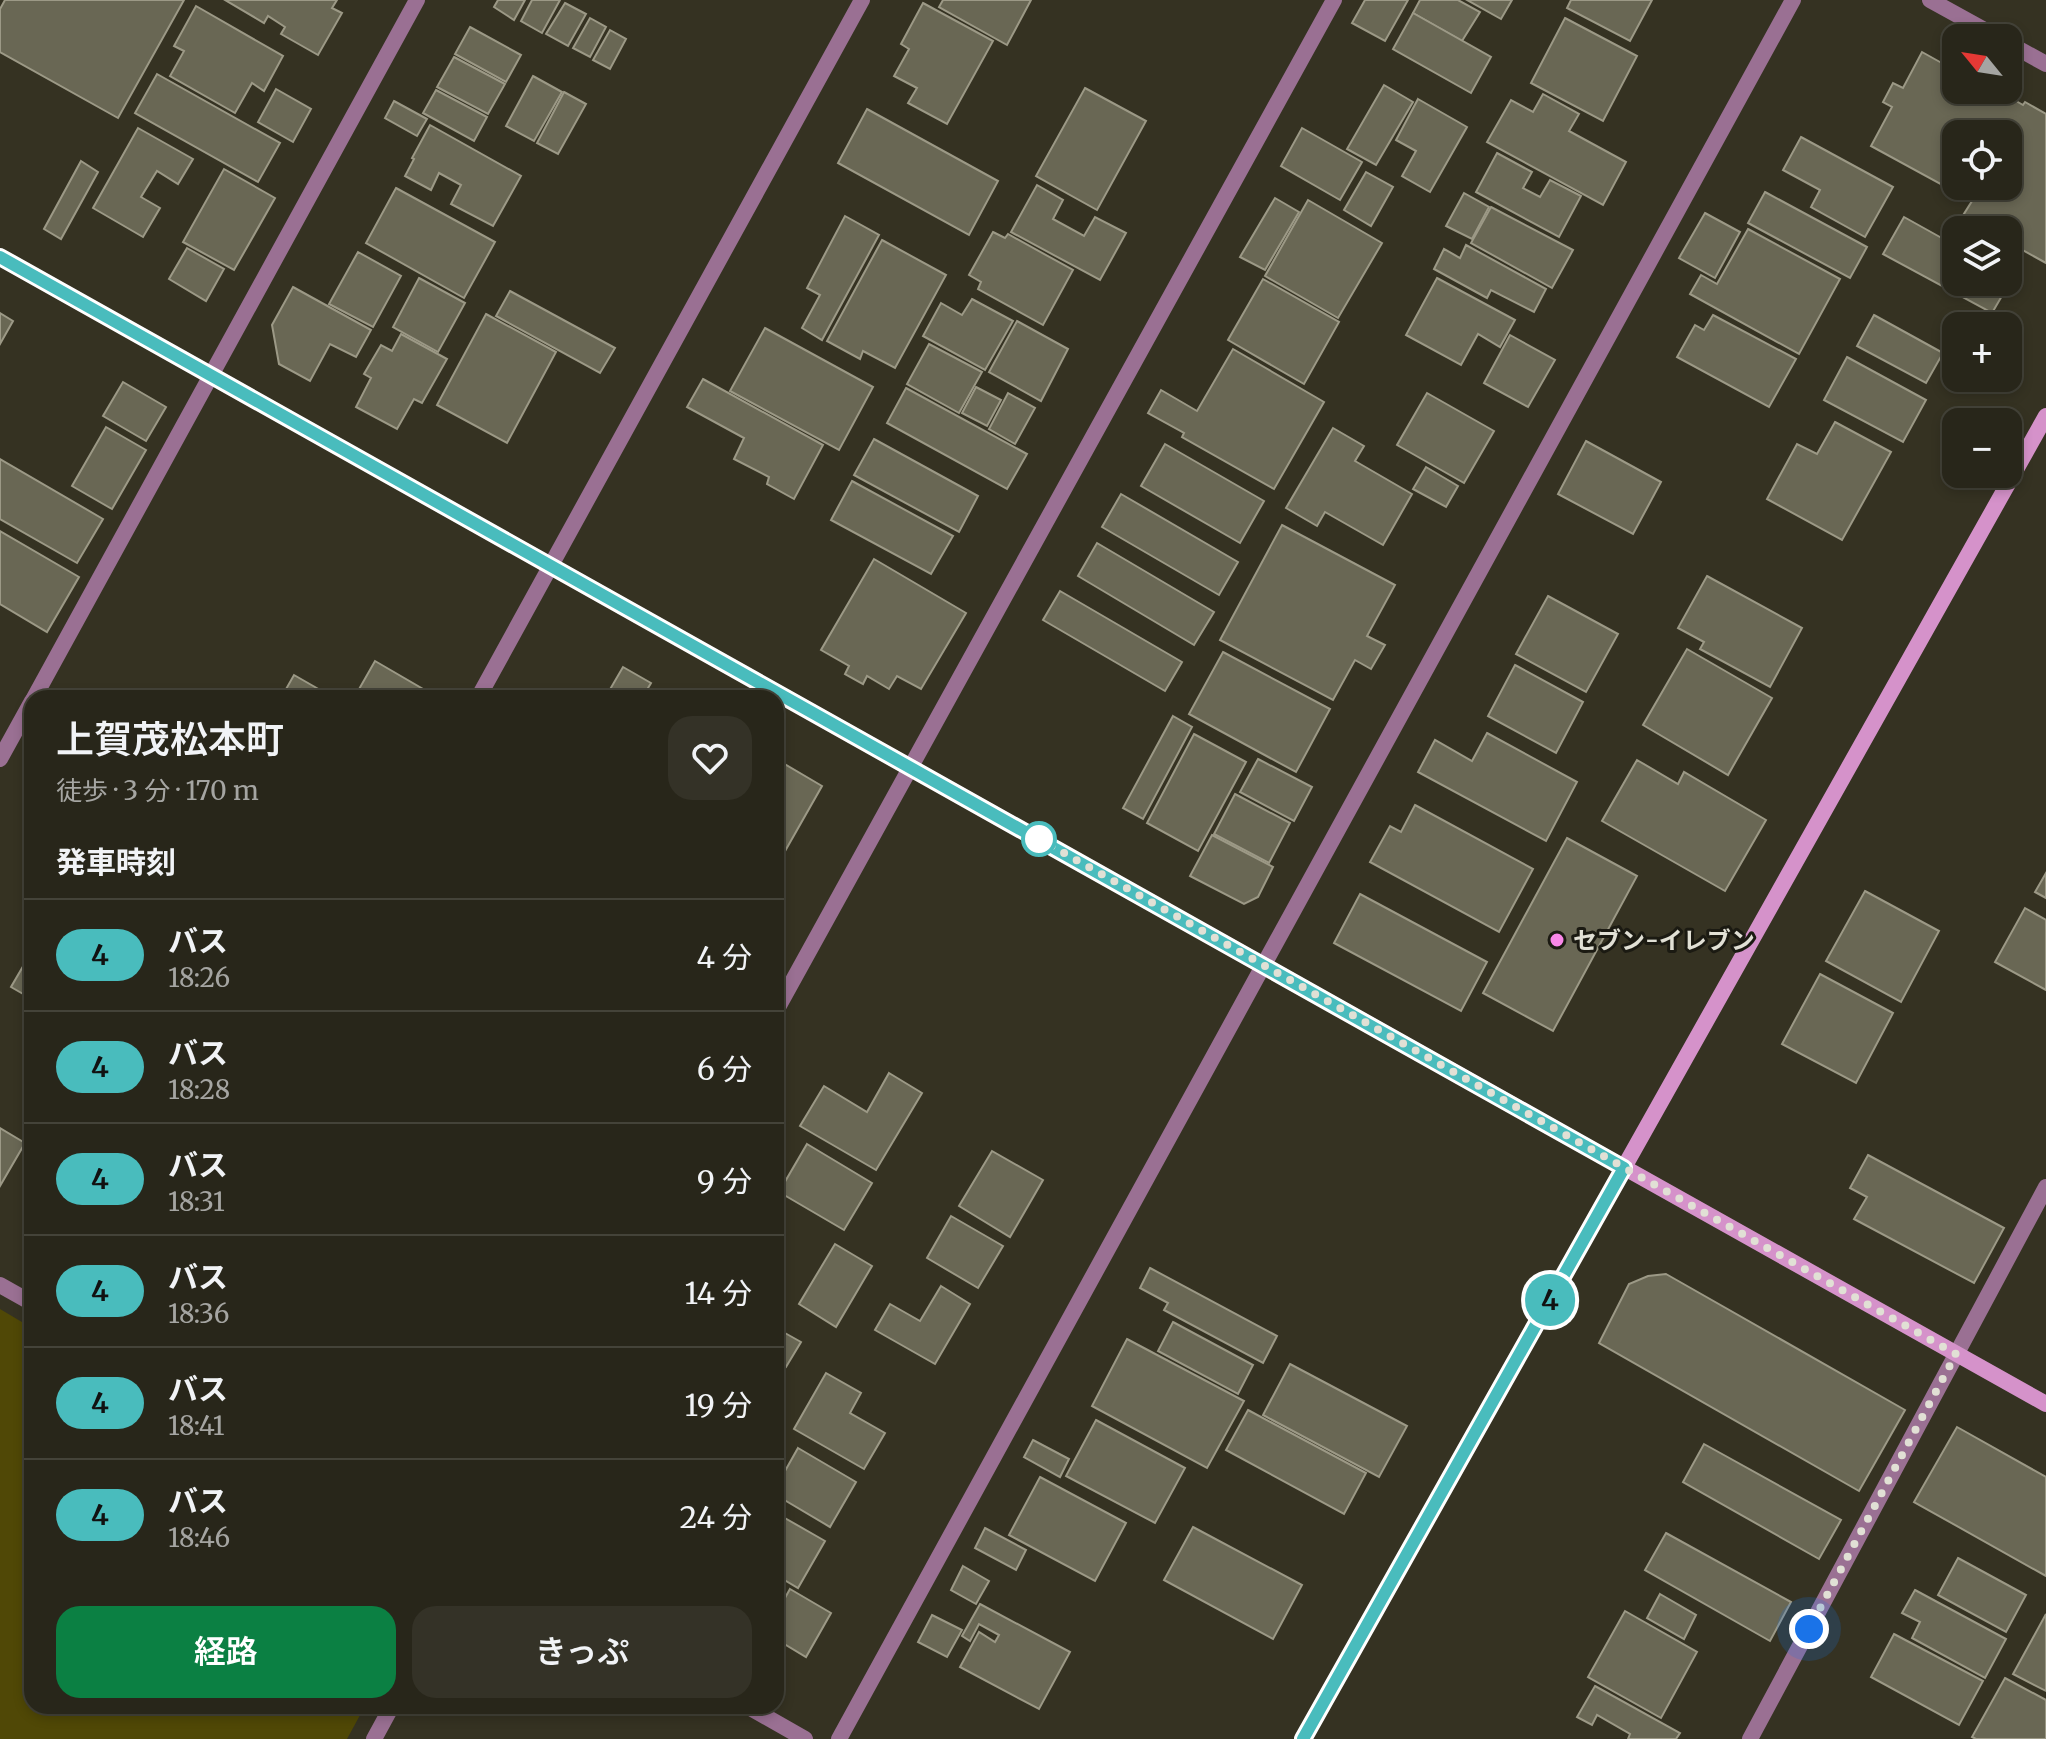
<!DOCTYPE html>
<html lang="ja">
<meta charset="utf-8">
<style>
:root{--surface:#28261a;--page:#343227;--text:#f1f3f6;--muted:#a5a5a2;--line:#444339;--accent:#0b8043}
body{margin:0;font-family:Merriweather,"Noto Sans JP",serif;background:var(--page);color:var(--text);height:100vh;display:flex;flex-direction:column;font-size:30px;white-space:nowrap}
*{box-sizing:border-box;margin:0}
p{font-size:26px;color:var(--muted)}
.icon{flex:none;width:44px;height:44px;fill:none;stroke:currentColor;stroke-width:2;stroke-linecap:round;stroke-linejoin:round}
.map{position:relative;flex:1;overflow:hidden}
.drawer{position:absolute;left:24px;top:690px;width:760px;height:1024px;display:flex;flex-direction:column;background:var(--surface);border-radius:24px;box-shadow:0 4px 12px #0003,0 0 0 2px var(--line)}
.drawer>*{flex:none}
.badge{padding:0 16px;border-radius:26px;font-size:28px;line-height:52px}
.needle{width:52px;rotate:300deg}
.fabs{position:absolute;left:1942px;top:24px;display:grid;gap:16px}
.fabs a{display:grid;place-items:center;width:80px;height:80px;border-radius:16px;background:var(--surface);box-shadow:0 4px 12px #0003,0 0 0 2px var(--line);font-size:40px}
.you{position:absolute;width:40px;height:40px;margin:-20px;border:6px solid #fff;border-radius:50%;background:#1a73e8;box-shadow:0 0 0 12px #1a73e833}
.map>.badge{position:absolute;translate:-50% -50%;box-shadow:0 0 0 4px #fff}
h2{padding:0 32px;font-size:30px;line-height:72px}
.round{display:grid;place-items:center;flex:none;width:84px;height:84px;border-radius:24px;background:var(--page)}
.headline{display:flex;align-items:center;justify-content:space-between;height:136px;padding:0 32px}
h1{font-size:38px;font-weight:600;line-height:60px}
.cta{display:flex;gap:16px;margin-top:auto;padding:16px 32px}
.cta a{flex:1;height:92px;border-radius:24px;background:var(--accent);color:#fff;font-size:32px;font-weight:600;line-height:92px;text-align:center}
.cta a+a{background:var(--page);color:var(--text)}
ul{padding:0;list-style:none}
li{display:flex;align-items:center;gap:24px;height:112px;padding:0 32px;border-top:2px solid var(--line)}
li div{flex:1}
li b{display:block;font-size:30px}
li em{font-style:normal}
li .badge{min-width:88px;font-weight:700;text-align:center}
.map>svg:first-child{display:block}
.green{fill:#504806}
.building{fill:#696754;stroke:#9c9986;stroke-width:2;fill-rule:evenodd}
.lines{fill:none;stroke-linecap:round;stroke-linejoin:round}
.street{stroke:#9a7093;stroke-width:16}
.secondary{stroke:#d592ca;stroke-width:16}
.line-casing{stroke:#fff;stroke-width:18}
.line{stroke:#49bcbd;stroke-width:12}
.walk{stroke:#e1e0d5;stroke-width:8;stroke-dasharray:0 14.4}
.stop-dot{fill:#fff;stroke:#49bcbd;stroke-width:4}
.poi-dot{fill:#f987e8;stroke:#1b1a12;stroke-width:3}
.labels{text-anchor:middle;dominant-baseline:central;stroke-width:6;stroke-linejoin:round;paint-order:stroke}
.poi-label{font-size:24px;font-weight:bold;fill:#e1e0d5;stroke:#1b1a12;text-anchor:start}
</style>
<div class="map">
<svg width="2046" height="1739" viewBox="0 0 2046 1739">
<rect width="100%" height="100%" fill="#353222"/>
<polygon class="green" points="0,1309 32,1328 32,1706 365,1706 347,1739 0,1739"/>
<g class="building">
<polygon points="5,0 184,0 118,118 0,52 0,9"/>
<polygon points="225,0 337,0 332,8 342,13 318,55 281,34 285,27 268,16 264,23"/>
<polygon points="498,0 525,0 514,20 494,7"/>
<polygon points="532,0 560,0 542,33 521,21"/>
<polygon points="943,0 1031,0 1007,45 939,7"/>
<polygon points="1365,0 1408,0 1385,41 1352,23"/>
<polygon points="1420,0 1458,0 1480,12 1462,41 1413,13"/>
<polygon points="1467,0 1512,0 1501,19"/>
<polygon points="1571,0 1652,0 1630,41 1567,8"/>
<polygon points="565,3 586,14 568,46 546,34"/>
<polygon points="923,3 993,41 947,124 908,103 917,88 894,76 909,49 901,44"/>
<polygon points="196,6 283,56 264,91 252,83 235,113 170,76 184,51 174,46"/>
<polygon points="1413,13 1491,57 1471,93 1393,49"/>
<polygon points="590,18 606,27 590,57 573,48"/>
<polygon points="1565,18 1637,56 1603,121 1531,83"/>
<polygon points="470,27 521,55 506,82 455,54"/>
<polygon points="610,30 626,39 610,69 593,60"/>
<path d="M1922,52L1956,71V90H1997L2023,105L2025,102L2046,114V263L2008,242V230H1986L1962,217L1972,201L1871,146L1892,107L1883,102L1893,83L1903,88ZM1956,134H2008V186H1956Z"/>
<polygon points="454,57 505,84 488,114 437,87"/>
<polygon points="157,74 280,143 258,182 135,113"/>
<polygon points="533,76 562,92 534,141 506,126"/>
<polygon points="1384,85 1413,102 1376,165 1347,149"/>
<polygon points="1085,88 1146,121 1097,210 1036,176"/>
<polygon points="276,89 311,109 293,142 258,122"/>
<polygon points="436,90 487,117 474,141 423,113"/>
<polygon points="564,92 586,104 558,154 537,143"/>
<polygon points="1543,94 1579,114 1569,131 1626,162 1603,205 1487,142 1511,100 1533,112"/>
<polygon points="1418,99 1467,127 1430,192 1402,176 1416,151 1396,140"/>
<polygon points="394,101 427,119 417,136 385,118"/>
<polygon points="867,109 998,181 969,235 838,163"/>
<polygon points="430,125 521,176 493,226 451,204 461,185 439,173 431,190 405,176 414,159 412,158"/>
<polygon points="138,128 193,159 178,184 157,171 141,197 160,208 143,237 93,208"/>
<polygon points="1302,128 1362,162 1340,200 1281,166"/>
<polygon points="1801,137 1893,187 1865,237 1811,207 1820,190 1783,170"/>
<polygon points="1497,153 1532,172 1523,188 1540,197 1550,180 1581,196 1559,237 1476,192"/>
<polygon points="81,161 98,172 61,239 44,229"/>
<polygon points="224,169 275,198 234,270 183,242"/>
<polygon points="1366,172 1393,187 1371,226 1344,210"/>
<polygon points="1037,185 1063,200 1053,219 1084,236 1095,217 1126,233 1100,280 1011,232"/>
<polygon points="396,188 495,242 464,298 366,243"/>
<polygon points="1765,192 1867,247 1850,278 1748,223"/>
<polygon points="1464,193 1489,207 1472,239 1446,226"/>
<polygon points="1275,198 1299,212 1265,270 1240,257"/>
<polygon points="1308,200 1382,243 1338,318 1265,276"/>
<polygon points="1491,207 1573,250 1552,288 1471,243"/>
<polygon points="1705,213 1740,232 1715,278 1679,258"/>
<polygon points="845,216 879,235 822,340 802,328 820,295 807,288"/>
<polygon points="1904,217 1956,246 1956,282 2008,282 2008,274 2013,277 1992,313 1883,254"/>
<polygon points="1748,229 1840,279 1799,354 1690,294 1701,275 1717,284"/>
<polygon points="993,232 1005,238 1008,234 1073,270 1043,325 978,289 981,282 969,275"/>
<polygon points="882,240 946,275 895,368 863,351 860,359 827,341"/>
<polygon points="1466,245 1546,289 1534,312 1491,290 1487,298 1434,269 1444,249 1460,258"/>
<polygon points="187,248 224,269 206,301 169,279"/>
<polygon points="358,252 401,276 373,327 329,304"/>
<polygon points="419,278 465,303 438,352 393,327"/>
<polygon points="1437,278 1515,320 1500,347 1478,334 1461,365 1406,335"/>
<polygon points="1263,279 1339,322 1304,384 1228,340"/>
<polygon points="293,287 371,330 356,357 330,344 310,381 279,364 272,325"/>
<polygon points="510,291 615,348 600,373 496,316"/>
<polygon points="972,299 1013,321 985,370 923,336 941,303 962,315"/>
<polygon points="0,313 13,321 0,344"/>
<polygon points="486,314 556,352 507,443 437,405"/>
<polygon points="1713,315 1796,359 1769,407 1677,357 1695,325 1704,330"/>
<polygon points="1874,315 1943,353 1926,383 1857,346"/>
<polygon points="1017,321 1068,349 1041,401 989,372"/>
<polygon points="765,328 873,387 839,450 730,391"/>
<polygon points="401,334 447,359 422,403 414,399 397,429 356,407 371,378 364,374 381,345 392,351"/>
<polygon points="1510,335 1555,360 1528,407 1484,383"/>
<polygon points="929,344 982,372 959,413 907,384"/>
<polygon points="1233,349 1324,402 1274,489 1182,437 1184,433 1148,413 1161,390 1197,411"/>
<polygon points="1847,357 1926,400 1903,442 1824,400"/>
<polygon points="703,379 823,445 794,499 767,484 769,477 734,459 744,438 687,407"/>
<polygon points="123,382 166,407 146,441 103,416"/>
<polygon points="976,387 1001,400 987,426 962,413"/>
<polygon points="906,388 1027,454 1007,489 887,423"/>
<polygon points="1008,393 1035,408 1015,444 989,429"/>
<polygon points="1427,393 1494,431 1464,483 1397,445"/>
<polygon points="1835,422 1891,452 1842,540 1767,499 1797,444 1817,454"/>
<polygon points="106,427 146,450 112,509 72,486"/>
<polygon points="1333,428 1364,446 1355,461 1412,494 1383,545 1325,512 1317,526 1286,508"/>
<polygon points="874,439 978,496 959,532 854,475"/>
<polygon points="1586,441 1661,482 1633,534 1558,494"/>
<polygon points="1165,444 1264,501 1240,543 1141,486"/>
<polygon points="0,459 103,519 77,563 0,519"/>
<polygon points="1426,467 1458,486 1446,507 1413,489"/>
<polygon points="852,481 953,536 931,574 831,520"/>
<polygon points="1121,494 1238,562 1219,595 1102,527"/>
<polygon points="1282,525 1395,585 1367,636 1385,645 1371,669 1355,660 1333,700 1220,640"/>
<polygon points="0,531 79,577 47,632 0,604"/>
<polygon points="1097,543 1214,612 1194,645 1078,576"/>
<polygon points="874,559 966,613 921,689 897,676 889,689 867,676 863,684 845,674 849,666 821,650"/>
<polygon points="1707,576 1802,628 1770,687 1700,649 1704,642 1678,628"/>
<polygon points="1060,591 1182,662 1165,691 1043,620"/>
<polygon points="1548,596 1618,634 1586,692 1516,654"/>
<polygon points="1687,649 1772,698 1728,775 1643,725"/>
<polygon points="1223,652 1330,709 1296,772 1189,714"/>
<polygon points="375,661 435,696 433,698 354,698"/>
<polygon points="1515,665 1583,702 1556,753 1488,716"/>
<polygon points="623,667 651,683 642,698 605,698"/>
<polygon points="294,675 334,698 281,698"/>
<polygon points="1173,716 1192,727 1143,819 1123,808"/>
<polygon points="1487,733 1577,782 1546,841 1418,772 1435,740 1472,761"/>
<polygon points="1194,734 1246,762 1198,851 1147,823"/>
<polygon points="776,759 822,786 780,860 776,857"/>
<polygon points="1258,759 1312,787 1294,821 1240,792"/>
<polygon points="1637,760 1678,784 1684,772 1766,820 1725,891 1602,821"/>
<polygon points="1235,794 1290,823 1269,863 1214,834"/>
<polygon points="1415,805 1533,869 1499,932 1370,862 1390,826 1401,832"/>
<polygon points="1212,835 1273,867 1258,897 1244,904 1190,876"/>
<polygon points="1567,838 1637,876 1553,1031 1483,993"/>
<polygon points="2046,873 2046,898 2035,892"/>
<polygon points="1865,891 1939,931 1901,1002 1826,961"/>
<polygon points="1360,894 1487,962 1461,1011 1334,943"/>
<polygon points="2025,908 2046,920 2046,990 1995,962"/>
<polygon points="32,951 32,999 11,987"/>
<polygon points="1820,974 1893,1013 1856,1083 1782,1044"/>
<polygon points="889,1073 922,1093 876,1170 800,1126 824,1086 867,1112"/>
<polygon points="0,1128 25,1143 0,1186"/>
<polygon points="807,1144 872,1183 844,1230 779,1192"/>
<polygon points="992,1151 1043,1180 1010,1237 959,1206"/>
<polygon points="1868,1155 2004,1228 1974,1283 1854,1219 1867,1197 1850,1188"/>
<polygon points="951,1216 1003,1246 978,1288 927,1258"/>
<polygon points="835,1244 872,1266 836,1327 799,1304"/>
<polygon points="1150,1268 1277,1336 1263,1363 1164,1310 1168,1303 1140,1288"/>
<polygon points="1666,1274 1905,1410 1859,1491 1599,1343 1629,1284 1648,1276"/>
<polygon points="941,1286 970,1304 935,1364 875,1330 890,1304 920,1321"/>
<polygon points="1173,1322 1253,1365 1238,1394 1158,1351"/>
<polygon points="776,1328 801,1342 786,1367 776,1362"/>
<polygon points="1127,1339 1244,1401 1207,1468 1092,1406"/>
<polygon points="1290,1364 1407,1426 1379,1477 1263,1415"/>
<polygon points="826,1373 861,1393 850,1413 885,1433 864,1469 794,1429"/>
<polygon points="1248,1410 1366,1473 1344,1514 1226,1450"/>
<polygon points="1096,1420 1185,1468 1155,1523 1066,1476"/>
<polygon points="1957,1427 2046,1477 2046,1576 1914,1502"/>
<polygon points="1033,1440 1069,1459 1060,1477 1024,1457"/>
<polygon points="1704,1444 1841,1520 1819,1559 1683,1482"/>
<polygon points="798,1448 856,1482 830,1527 776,1495 776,1487"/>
<polygon points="1040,1477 1126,1523 1095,1581 1009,1535"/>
<polygon points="776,1513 825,1541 798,1588 776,1575"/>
<polygon points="1193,1527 1302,1585 1273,1639 1164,1580"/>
<polygon points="985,1528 1026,1550 1016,1570 975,1548"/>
<polygon points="1666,1533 1791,1602 1770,1641 1645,1570"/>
<polygon points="1958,1558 2026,1595 2006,1632 1938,1595"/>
<polygon points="963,1566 989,1581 976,1604 951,1590"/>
<polygon points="790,1589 831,1613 806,1657 776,1639 776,1614"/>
<polygon points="1915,1590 2006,1639 1985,1678 1912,1638 1920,1622 1902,1613"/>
<polygon points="1660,1594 1696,1615 1684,1639 1647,1618"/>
<polygon points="980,1604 1070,1652 1039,1709 960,1667 979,1632 995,1642 999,1635 979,1624 970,1641 962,1636"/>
<polygon points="1625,1611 1697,1652 1661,1718 1588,1677"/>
<polygon points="2046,1614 2046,1691 2013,1674"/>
<polygon points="932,1615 962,1630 947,1657 918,1642"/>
<polygon points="1894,1634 1983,1681 1959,1725 1871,1677"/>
<polygon points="2005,1678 2046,1700 2046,1739 1976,1739 1972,1737"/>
<polygon points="1595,1686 1680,1733 1676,1739 1628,1739 1630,1734 1597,1715 1592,1725 1577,1717"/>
</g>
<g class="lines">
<g class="street">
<polyline points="1930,0 1999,38"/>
<polyline points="2008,43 2046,64"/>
<polyline points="34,698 417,0"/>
<polyline points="478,698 862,0"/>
<polyline points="0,759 32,701"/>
<polyline points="776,1011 1334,0"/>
<polyline points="0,1285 32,1303"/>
<polyline points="747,1706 805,1739"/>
<polyline points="374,1739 392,1706"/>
<polyline points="839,1739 1793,0"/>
<polyline points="1750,1739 2046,1187"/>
</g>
<g class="secondary">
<polyline points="0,257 2046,1404"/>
<polyline points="1303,1739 2046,416"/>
</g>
</g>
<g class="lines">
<g class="line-casing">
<polyline id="line" points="0,257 1624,1168 1303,1739"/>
</g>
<use href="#line" class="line"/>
<polyline class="walk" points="1039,839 1956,1354 1809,1629"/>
</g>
<circle class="stop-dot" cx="1039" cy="839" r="16"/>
<circle class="poi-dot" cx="1557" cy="940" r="8"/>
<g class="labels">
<g class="poi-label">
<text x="1573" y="940">セブン-イレブン</text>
</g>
</g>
</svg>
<div class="fabs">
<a><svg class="needle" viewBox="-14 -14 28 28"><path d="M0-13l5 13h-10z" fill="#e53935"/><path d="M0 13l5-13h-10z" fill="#a5a5a2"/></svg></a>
<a><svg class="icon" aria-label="locate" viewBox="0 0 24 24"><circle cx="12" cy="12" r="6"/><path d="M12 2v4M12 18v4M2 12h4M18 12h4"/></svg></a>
<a><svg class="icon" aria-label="layers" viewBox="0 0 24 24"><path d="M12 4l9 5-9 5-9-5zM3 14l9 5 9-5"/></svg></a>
<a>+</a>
<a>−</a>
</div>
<div class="you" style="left:1809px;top:1629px"></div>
<b class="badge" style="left:1550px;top:1300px;background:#49bcbd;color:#111">4</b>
<section class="drawer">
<div class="headline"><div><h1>上賀茂松本町</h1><p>徒歩 · 3 分 · 170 m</p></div><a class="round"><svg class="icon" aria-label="heart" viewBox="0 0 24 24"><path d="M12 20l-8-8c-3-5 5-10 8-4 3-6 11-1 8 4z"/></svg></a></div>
<h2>発車時刻</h2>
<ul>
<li><span class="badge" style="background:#49bcbd;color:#111">4</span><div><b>バス</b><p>18:26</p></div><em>4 分</em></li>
<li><span class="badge" style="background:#49bcbd;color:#111">4</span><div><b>バス</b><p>18:28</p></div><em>6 分</em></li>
<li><span class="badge" style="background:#49bcbd;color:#111">4</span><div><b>バス</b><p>18:31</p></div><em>9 分</em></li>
<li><span class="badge" style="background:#49bcbd;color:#111">4</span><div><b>バス</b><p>18:36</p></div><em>14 分</em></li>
<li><span class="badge" style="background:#49bcbd;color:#111">4</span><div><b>バス</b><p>18:41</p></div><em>19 分</em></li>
<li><span class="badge" style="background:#49bcbd;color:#111">4</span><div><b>バス</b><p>18:46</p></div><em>24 分</em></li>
</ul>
<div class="cta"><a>経路</a><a>きっぷ</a></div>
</section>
</div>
